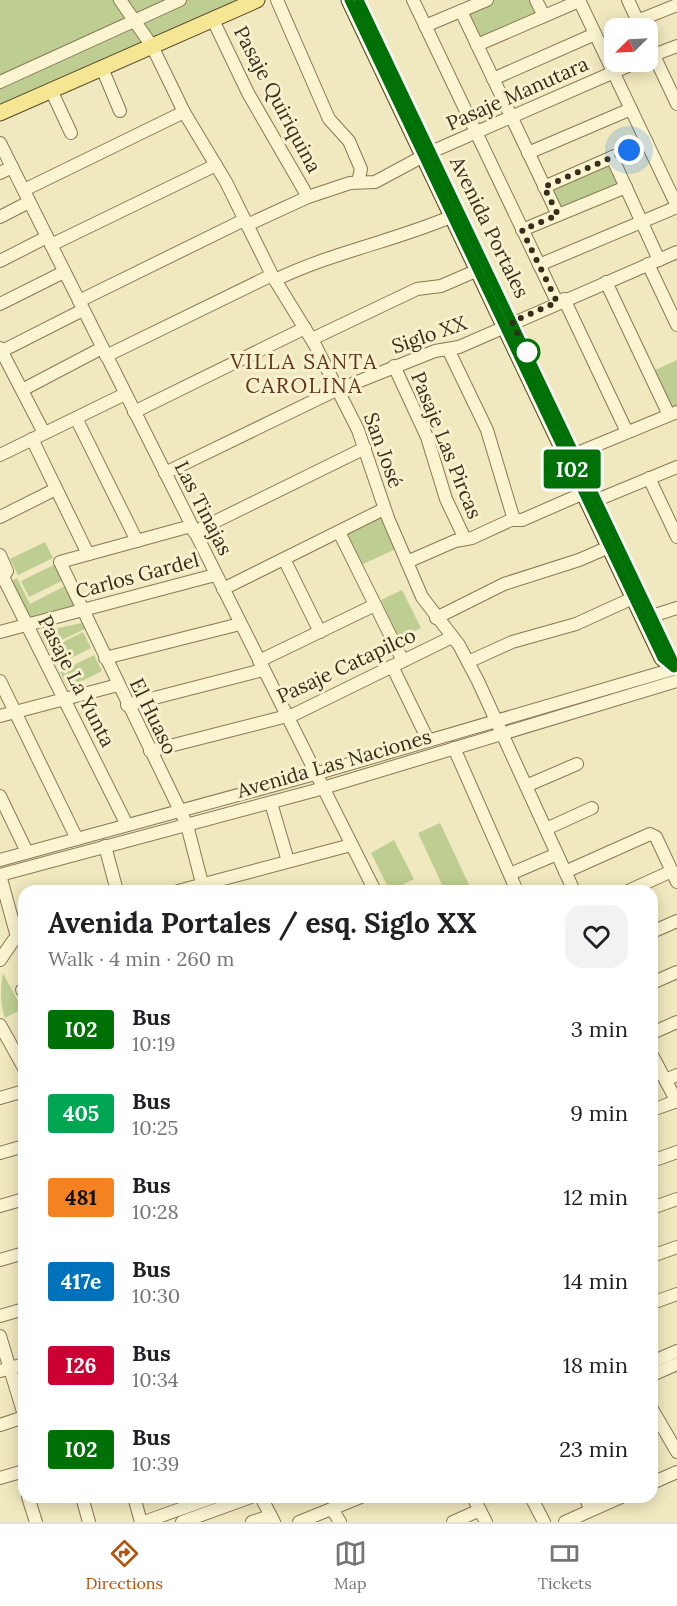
<!DOCTYPE html>
<meta charset="utf-8">
<style>
:root{--surface:#fff;--page:#f2f2f2;--text:#202124;--muted:#757577;--line:#e0e0e0;--accent:#b45309}
body{margin:0;font-family:Lora,serif;background:var(--page);color:var(--text);height:100vh;display:flex;flex-direction:column;font-size:22px;white-space:nowrap}
*{box-sizing:border-box;margin:0}
p{font-size:20px;color:var(--muted)}
.icon{flex:none;width:33px;height:33px;fill:none;stroke:currentColor;stroke-width:2;stroke-linecap:round;stroke-linejoin:round}
.map{position:relative;flex:1;overflow:hidden}
.drawer{position:absolute;left:18px;top:885px;width:640px;height:618px;display:flex;flex-direction:column;background:var(--surface);border-radius:18px;box-shadow:0 3px 15px #0003}
.drawer>*{flex:none}
.badge{padding:0 12px;border-radius:4px;font-size:21px;line-height:39px}
.needle{width:39px;rotate:246deg}
.controls{position:absolute;left:604px;top:18px;display:grid;gap:12px}
.controls a{display:grid;place-items:center;width:54px;height:54px;border-radius:12px;background:var(--surface);box-shadow:0 3px 15px #0003;font-size:30px}
.you{position:absolute;width:30px;height:30px;margin:-15px;border:4px solid #fff;border-radius:50%;background:#1a73e8;box-shadow:0 0 0 9px #1a73e833}
.map>.badge{position:absolute;translate:-50% -50%;box-shadow:0 0 0 3px #fff}
.round{display:grid;place-items:center;flex:none;width:63px;height:63px;border-radius:18px;background:var(--page)}
.overview{display:flex;align-items:center;justify-content:space-between;height:102px;padding:0 30px}
h1{font-size:28px;font-weight:700;line-height:45px}
ul{padding:0;list-style:none}
li{display:flex;align-items:center;gap:18px;height:84px;padding:0 30px}
li div{flex:1}
li b{display:block;font-size:22px}
li em{font-style:normal}
li .badge{min-width:66px;font-weight:700;text-align:center}
.tabs{display:flex;justify-content:space-around;align-items:center;height:84px;border-top:2px solid var(--line);background:var(--surface);font-size:16px;color:var(--muted)}
.tabs a{display:grid;justify-items:center;gap:3px}
.tabs .selected{color:var(--accent)}
.map>svg:first-child{display:block}
.green{fill:#bece92}
.lines{fill:none;stroke-linecap:round;stroke-linejoin:round}
.minor-casing{stroke:#897856;stroke-width:14}
.major-casing{stroke:#56452b;stroke-width:17}
.minor{stroke:#faf4d1;stroke-width:12}
.major{stroke:#f5e693;stroke-width:15}
.line-casing{stroke:#fff;stroke-width:14}
.line{stroke:#007106;stroke-width:9}
.walk{stroke:#372d1b;stroke-width:6;stroke-dasharray:0 10.8}
.stop-dot{fill:#fff;stroke:#007106;stroke-width:3}
.labels{text-anchor:middle;dominant-baseline:central;stroke-width:6;stroke-linejoin:round;paint-order:stroke}
.street-label{font-size:20px;fill:#372d1b;stroke:#f7f1ce}
.neighbourhood-label{font-size:21px;letter-spacing:1.5px;fill:#663419;stroke:#f7f1ce}
</style>
<div class="map">
<svg width="677" height="1522" viewBox="0 0 677 1522">
<rect width="100%" height="100%" fill="#f0e8be"/>
<g class="green">
<polygon points="0,0 238,0 0,110"/>
<polygon points="495,0 532,0 538,12 477,39 465,13"/>
<polygon points="610,161 620,184 559,211 549,189"/>
<polygon points="677,360 677,409 672,411 653,371"/>
<polygon points="383,513 398,548 361,565 345,532"/>
<polygon points="45,542 53,558 18,575 10,559"/>
<polygon points="56,564 64,580 29,597 21,581"/>
<polygon points="17,578 30,604 65,586 77,609 30,620 11,582"/>
<polygon points="402,590 421,628 399,638 381,600"/>
<polygon points="82,623 85,629 47,647 40,632"/>
<polygon points="83,632 91,648 57,665 49,649"/>
<polygon points="94,655 102,671 68,688 60,672"/>
<polygon points="440,823 472,891 445,891 418,833"/>
<polygon points="394,840 414,879 390,891 371,853"/>
<path d="M3,973L22,1009L5,1018C0,1006 0,985 3,973Z"/>
</g>
<g class="lines">
<g class="minor-casing">
<g id="minor">
<polyline points="120,0 152,46 184,112 226,182 272,275 315,345 358,430 388,518 422,597 459,645 478,681 574,891"/>
<polyline points="277,0 329,119 349,141 361,169 358,182"/>
<polyline points="413,0 557,302"/>
<polyline points="536,0 544,16"/>
<polyline points="579,0 677,206"/>
<polyline points="628,0 641,28"/>
<polyline points="461,11 558,215"/>
<polyline points="213,20 248,93 308,197"/>
<polyline points="637,21 677,5"/>
<polyline points="425,26 487,0"/>
<polyline points="648,43 677,104"/>
<polyline points="477,45 579,1"/>
<polyline points="648,57 677,46"/>
<polyline points="102,68 120,111"/>
<polyline points="493,79 595,34"/>
<polyline points="0,82 180,0"/>
<polyline points="51,90 71,133"/>
<polyline points="0,143 375,891"/>
<polyline points="528,153 631,109"/>
<polyline points="612,157 659,260"/>
<polyline points="0,173 12,167"/>
<polyline points="544,187 647,142"/>
<polyline points="24,190 184,112"/>
<polyline points="0,217 29,202"/>
<polyline points="247,225 308,197 350,183 375,182 431,152 637,62"/>
<polyline points="522,230 626,187"/>
<polyline points="51,245 216,165"/>
<polyline points="0,261 47,237"/>
<polyline points="648,264 677,325"/>
<polyline points="539,265 677,207"/>
<path d="M275,280C335,251 400,240 460,213"/>
<polyline points="606,282 669,415"/>
<polyline points="564,299 627,432"/>
<polyline points="79,301 244,220"/>
<polyline points="0,304 64,272"/>
<polyline points="312,339 417,289 441,286 478,270"/>
<polyline points="0,348 44,433"/>
<polyline points="448,349 487,430 514,520"/>
<polyline points="2,351 83,310"/>
<polyline points="106,356 272,275"/>
<polyline points="394,366 427,437 446,499 465,539"/>
<polyline points="22,390 102,348"/>
<polyline points="134,412 305,328"/>
<polyline points="76,418 137,541"/>
<polyline points="32,439 88,554"/>
<polyline points="575,454 677,412"/>
<polyline points="0,455 125,394"/>
<polyline points="165,473 332,392 435,351 459,347 677,252"/>
<polyline points="649,478 677,537"/>
<polyline points="597,500 677,467"/>
<polyline points="0,517 56,489"/>
<polyline points="191,526 60,562 187,825 204,891"/>
<polyline points="194,532 365,448"/>
<polyline points="339,532 403,661"/>
<polyline points="0,555 7,571 3,577"/>
<polyline points="284,559 320,632"/>
<polyline points="407,562 455,541 472,538 511,520 522,520 584,493"/>
<polyline points="3,577 127,825"/>
<polyline points="223,589 384,509"/>
<polyline points="652,616 677,608"/>
<polyline points="436,618 504,584 579,560 609,547"/>
<polyline points="0,632 215,575"/>
<polyline points="105,658 240,624"/>
<polyline points="259,661 375,605"/>
<polyline points="468,662 512,642 576,624 633,598"/>
<polyline points="392,666 428,740"/>
<polyline points="0,681 77,839"/>
<polyline points="127,705 263,670"/>
<polyline points="0,716 118,685"/>
<polyline points="454,748 517,891"/>
<polyline points="150,751 295,714 452,637"/>
<polyline points="526,786 577,764"/>
<polyline points="0,796 27,852"/>
<polyline points="271,803 288,861"/>
<polyline points="546,829 592,808"/>
<polyline points="105,846 117,891"/>
<polyline points="0,860 315,774 677,668"/>
<polyline points="565,872 650,834 656,837 677,882"/>
<polyline points="510,874 557,854"/>
<polyline points="0,875 313,791 677,681"/>
<polyline points="0,875 17,937"/>
<polyline points="178,891 351,845"/>
<polyline points="628,891 672,871"/>
<polyline points="652,932 677,921"/>
<polyline points="0,960 13,941 23,933"/>
<polyline points="652,983 677,972"/>
<polyline points="22,990 24,989"/>
<polyline points="0,1025 24,1068"/>
<polyline points="652,1033 677,1022"/>
<polyline points="652,1055 677,1102"/>
<polyline points="666,1080 677,1075"/>
<polyline points="0,1098 24,1091"/>
<polyline points="652,1110 677,1101"/>
<polyline points="0,1153 24,1146"/>
<polyline points="652,1161 677,1152"/>
<polyline points="0,1206 24,1199"/>
<polyline points="652,1208 677,1199"/>
<polyline points="652,1256 677,1247"/>
<polyline points="0,1260 24,1253"/>
<polyline points="652,1303 677,1294"/>
<polyline points="0,1316 24,1309"/>
<polyline points="0,1336 24,1415"/>
<polyline points="652,1362 677,1351"/>
<polyline points="0,1371 24,1364"/>
<polyline points="652,1375 677,1364"/>
<polyline points="652,1409 677,1452"/>
<polyline points="0,1425 24,1417"/>
<polyline points="0,1478 24,1471"/>
<polyline points="652,1483 677,1472"/>
<polyline points="28,1497 36,1522"/>
<polyline points="82,1497 89,1522"/>
<polyline points="134,1497 141,1522"/>
<polyline points="261,1497 274,1522"/>
<polyline points="473,1497 486,1522"/>
<polyline points="531,1497 544,1522"/>
<polyline points="585,1497 591,1510"/>
<polyline points="332,1509 340,1522"/>
<polyline points="144,1522 214,1497"/>
<polyline points="182,1522 251,1497"/>
<polyline points="252,1522 270,1516"/>
<polyline points="299,1522 361,1497"/>
<polyline points="453,1522 480,1510"/>
<polyline points="565,1522 621,1497"/>
</g>
</g>
<g class="major-casing">
<g id="major">
<polyline points="349,0 662,658 674,668"/>
<polyline points="0,113 257,0"/>
</g>
</g>
<use href="#minor" class="minor"/>
<use href="#major" class="major"/>
</g>
<g class="lines">
<g class="line-casing">
<polyline id="line" points="349,0 662,658 674,668 673,660 359,0"/>
</g>
<use href="#line" class="line"/>
<polyline class="walk" points="527,352 512,322 557,302 522,230 558,215 544,187 629,150"/>
</g>
<circle class="stop-dot" cx="527" cy="352" r="12"/>
<g class="labels">
<g class="street-label">
<text transform="translate(517 93) rotate(-24)">Pasaje Manutara</text>
<text transform="translate(278 99) rotate(62)">Pasaje Quiriquina</text>
<text transform="translate(490 227) rotate(64)">Avenida Portales</text>
<text transform="translate(429 334) rotate(-19)">Siglo XX</text>
<text transform="translate(447 445) rotate(68)">Pasaje Las Pircas</text>
<text transform="translate(384 450) rotate(70)">San José</text>
<text transform="translate(204 508) rotate(63)">Las Tinajas</text>
<text transform="translate(137 575) rotate(-15)">Carlos Gardel</text>
<text transform="translate(346 665) rotate(-25)">Pasaje Catapilco</text>
<text transform="translate(77 681) rotate(63)">Pasaje La Yunta</text>
<text transform="translate(154 716) rotate(64)">El Huaso</text>
<text transform="translate(334 763) rotate(-16)">Avenida Las Naciones</text>
</g>
<g class="neighbourhood-label">
<text x="304" y="361">VILLA SANTA<tspan x="304" dy="24">CAROLINA</tspan></text>
</g>
</g>
</svg>
<div class="controls">
<a><svg class="needle" viewBox="-14 -14 28 28"><path d="M0-13l5 13h-10z" fill="#e53935"/><path d="M0 13l5-13h-10z" fill="#757577"/></svg></a>
</div>
<div class="you" style="left:629px;top:150px"></div>
<b class="badge" style="left:572px;top:469px;background:#007106;color:#fff">I02</b>
<section class="drawer">
<div class="overview"><div><h1>Avenida Portales / esq. Siglo XX</h1><p>Walk · 4 min · 260 m</p></div><a class="round"><svg class="icon" aria-label="heart" viewBox="0 0 24 24"><path d="M12 20l-8-8c-3-5 5-10 8-4 3-6 11-1 8 4z"/></svg></a></div>
<ul>
<li><span class="badge" style="background:#007106;color:#fff">I02</span><div><b>Bus</b><p>10:19</p></div><em>3 min</em></li>
<li><span class="badge" style="background:#00a651;color:#fff">405</span><div><b>Bus</b><p>10:25</p></div><em>9 min</em></li>
<li><span class="badge" style="background:#f58220;color:#111">481</span><div><b>Bus</b><p>10:28</p></div><em>12 min</em></li>
<li><span class="badge" style="background:#0072bc;color:#fff">417e</span><div><b>Bus</b><p>10:30</p></div><em>14 min</em></li>
<li><span class="badge" style="background:#c03;color:#fff">I26</span><div><b>Bus</b><p>10:34</p></div><em>18 min</em></li>
<li><span class="badge" style="background:#007106;color:#fff">I02</span><div><b>Bus</b><p>10:39</p></div><em>23 min</em></li>
</ul>
</section>
</div>
<nav class="tabs">
<a class="selected"><svg class="icon" aria-label="directions" viewBox="0 0 24 24"><path d="M12 3l9 9-9 9-9-9zM9 14v-3h6M13 9l2 2-2 2"/></svg>Directions</a>
<a><svg class="icon" aria-label="map" viewBox="0 0 24 24"><path d="M3 6l6-2 6 2 6-2v14l-6 2-6-2-6 2zM9 4v14M15 6v14"/></svg>Map</a>
<a><svg class="icon" aria-label="tickets" viewBox="0 0 24 24"><path d="M3 7h18v10H3zM15 7v10"/></svg>Tickets</a>
</nav>
